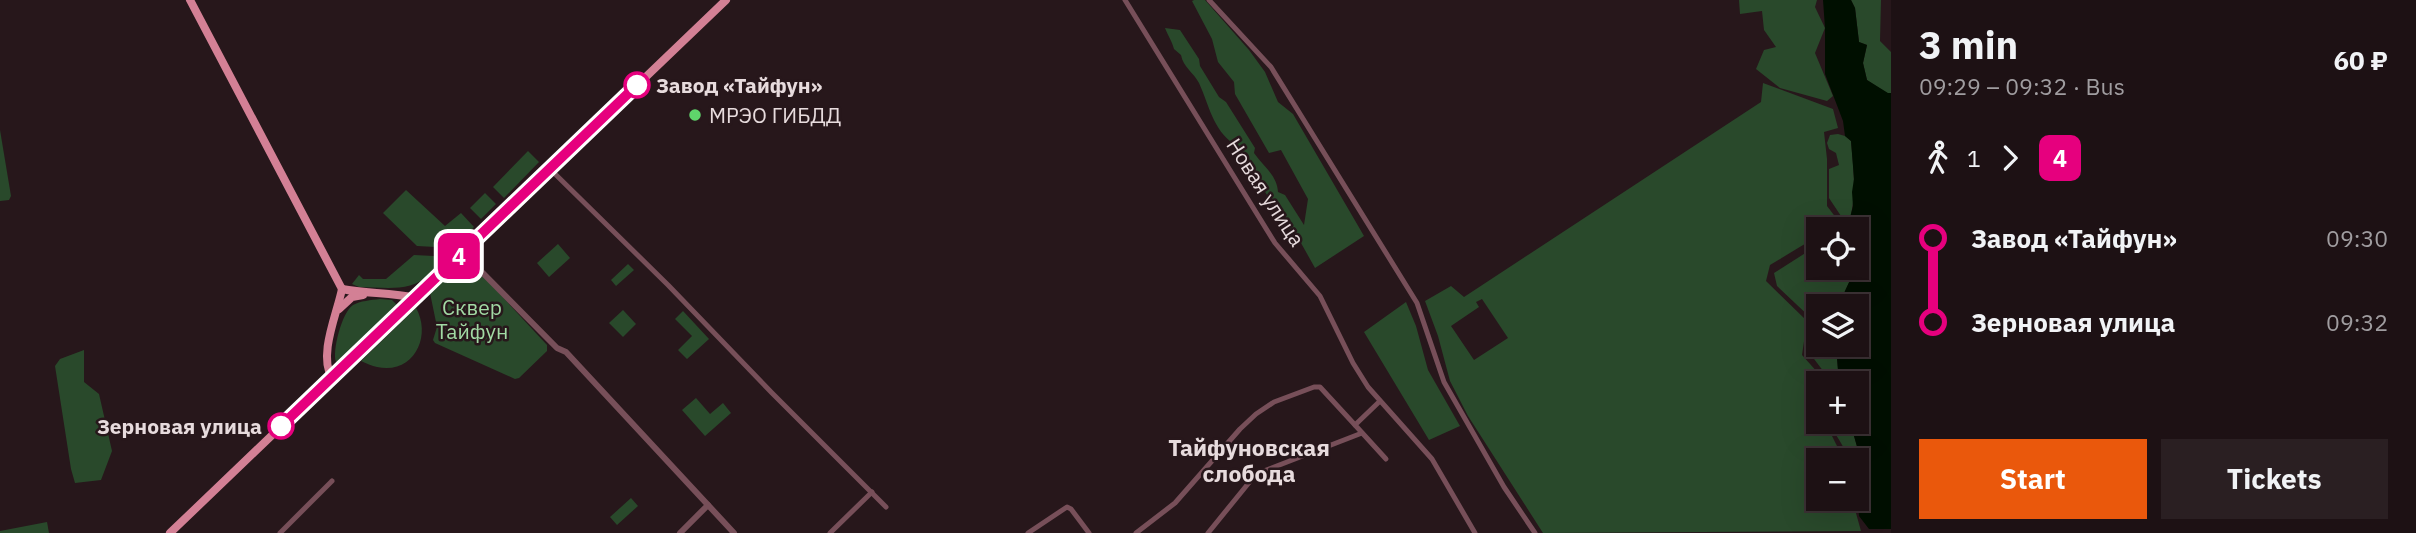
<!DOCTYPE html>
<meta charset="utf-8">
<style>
:root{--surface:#1d1114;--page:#2a1f22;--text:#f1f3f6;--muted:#a09da0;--line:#3b3134;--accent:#ea580c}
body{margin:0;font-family:"IBM Plex Sans",sans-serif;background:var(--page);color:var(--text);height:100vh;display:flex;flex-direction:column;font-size:26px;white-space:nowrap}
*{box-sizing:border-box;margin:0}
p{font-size:23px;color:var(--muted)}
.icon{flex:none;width:38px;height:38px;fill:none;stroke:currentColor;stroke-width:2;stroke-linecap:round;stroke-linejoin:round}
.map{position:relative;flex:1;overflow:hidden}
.sheet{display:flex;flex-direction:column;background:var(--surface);width:525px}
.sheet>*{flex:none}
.badge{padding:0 14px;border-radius:10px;font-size:24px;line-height:46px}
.buttons{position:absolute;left:1806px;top:217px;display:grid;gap:14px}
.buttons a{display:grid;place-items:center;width:63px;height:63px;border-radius:0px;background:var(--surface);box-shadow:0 7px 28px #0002,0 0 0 2px var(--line);font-size:35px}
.map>.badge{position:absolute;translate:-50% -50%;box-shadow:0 0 0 4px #fff}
.legs{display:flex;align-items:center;gap:10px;height:77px;padding:0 28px;font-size:23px}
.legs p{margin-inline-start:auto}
.headline{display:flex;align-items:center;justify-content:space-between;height:119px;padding:0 28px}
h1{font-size:38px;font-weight:700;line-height:52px}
.cta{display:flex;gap:14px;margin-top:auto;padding:14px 28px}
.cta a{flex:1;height:80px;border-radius:0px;background:var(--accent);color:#fff;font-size:28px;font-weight:700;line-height:80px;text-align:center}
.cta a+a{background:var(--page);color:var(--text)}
ul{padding:0 28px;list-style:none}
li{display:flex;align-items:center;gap:24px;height:84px;font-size:26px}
li i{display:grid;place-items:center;width:10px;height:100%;margin:0 9px;background:currentColor}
li i::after{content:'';width:18px;height:18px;margin:-9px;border:5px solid;border-radius:50%;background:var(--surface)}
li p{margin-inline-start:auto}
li:first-child i{background:linear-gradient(#0000 50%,currentColor 0)}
li:last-child i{background:linear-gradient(currentColor 50%,#0000 0)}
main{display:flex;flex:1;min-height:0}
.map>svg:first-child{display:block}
.green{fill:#29492b;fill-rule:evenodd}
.water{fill:#000f00}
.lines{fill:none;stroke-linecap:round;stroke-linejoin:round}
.minor{stroke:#774f59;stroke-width:5}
.tertiary{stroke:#774f59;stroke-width:6}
.primary{stroke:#d38095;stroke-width:8}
.line-1-casing{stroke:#fff;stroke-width:16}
.line-1{stroke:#e6007e;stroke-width:10}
.stop-1-dot{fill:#fff;stroke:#e6007e;stroke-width:3.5}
.poi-dot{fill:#5fd56b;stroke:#27171b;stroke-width:2.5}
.labels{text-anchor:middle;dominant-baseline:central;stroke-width:5;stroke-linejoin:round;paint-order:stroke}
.stop-label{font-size:21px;font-weight:bold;fill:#e7dbdd;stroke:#27171b;text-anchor:start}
.poi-label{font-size:21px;fill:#e7dbdd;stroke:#27171b;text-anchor:start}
.street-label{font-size:21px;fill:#e7dbdd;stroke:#27171b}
.park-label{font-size:21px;fill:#a2daa4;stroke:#27171b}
.neighbourhood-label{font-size:23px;font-weight:bold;fill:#e7dbdd;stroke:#27171b}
</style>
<main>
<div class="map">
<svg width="1891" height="533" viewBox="0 0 1891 533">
<rect width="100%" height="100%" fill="#27171b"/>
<g class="green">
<path d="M1194,0H1205L1249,50L1265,72L1278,102L1293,114L1364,236L1315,268L1301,243L1288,240V230L1261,185L1249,183L1251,171L1242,155L1233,157L1234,144C1213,130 1209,105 1199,83C1194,73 1183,67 1181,55L1174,49C1172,41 1168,36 1165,28L1180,30L1199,59L1200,66L1219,97L1226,102L1255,148L1254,153C1263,166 1277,175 1278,192L1285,195L1304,225L1308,199L1281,150L1269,153L1235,94L1234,82L1218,62L1212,39L1192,1Z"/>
<polygon points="1739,0 1817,0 1815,7 1825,28 1815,53 1833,96 1827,101 1780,88 1756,69 1764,50 1776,47 1764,30 1762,11 1740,14"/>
<polygon points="1851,0 1881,0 1880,41 1891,52 1891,93 1888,94 1867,80 1863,63 1867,45 1859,42 1855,8"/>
<path d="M1763,83L1833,109L1838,128L1824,132L1827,159V206L1840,223L1830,229H1818V236L1770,265L1766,281L1807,321L1802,355L1819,374L1805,389L1818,410V422H1825L1842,456L1840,460H1818V499H1852L1861,531L1543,533L1468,416L1450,381L1438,336L1425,301L1451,286L1464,297L1761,102ZM1482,299L1508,338L1474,360L1451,326L1479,307L1476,302Z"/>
<polygon points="0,130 11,196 9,200 0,201"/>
<path d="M1838,134L1845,136L1851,141C1853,166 1857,194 1850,218L1843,219L1829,198V169L1839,165L1836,153L1829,149L1827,143L1830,135Z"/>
<polygon points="528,151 539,162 504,198 493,187"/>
<polygon points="406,190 445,226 461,213 474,227 454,248 417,246 383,213"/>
<polygon points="485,193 496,204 481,219 470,208"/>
<polygon points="558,244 570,258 549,277 537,263"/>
<polygon points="1818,245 1818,268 1853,268 1852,276 1838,306 1818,306 1818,345 1836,345 1839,383 1819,383 1827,376 1811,355 1814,342 1813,320 1777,286 1774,273"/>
<path d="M414,255L434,256C437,266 436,269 429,275C410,293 383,287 359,287L352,284L359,275L363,279H386Z"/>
<polygon points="462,262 472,264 547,345 547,351 519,378 515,379 435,343 433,340 437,327 430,293"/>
<polygon points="628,264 634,270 616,286 611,280"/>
<path d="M380,299L392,300L396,304V308L340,362H336C332,351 342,312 353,305C360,301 371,300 380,299Z"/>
<polygon points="1406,302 1416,326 1428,370 1460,426 1429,440 1364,332"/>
<path d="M416,308C432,336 414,375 377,367C372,366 366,363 361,361Z"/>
<polygon points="623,310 636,324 623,337 609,323"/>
<polygon points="683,311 709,339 687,359 678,350 692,336 675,319"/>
<polygon points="84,350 84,382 99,394 112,451 101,480 75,483 71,469 55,366 60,359"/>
<polygon points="696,398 710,414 723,403 731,413 705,436 682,410"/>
<path d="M1831,422H1850L1866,478L1858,497L1857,460H1847C1846,444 1833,436 1831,422Z"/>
<polygon points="631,498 638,506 617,525 610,517"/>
<polygon points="47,522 49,533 0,533 0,531"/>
</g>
<polygon class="water" points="1823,0 1851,0 1855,8 1859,42 1867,45 1863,63 1867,80 1888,93 1891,93 1891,529 1869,529 1859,516 1858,497 1866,478 1850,422 1857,422 1857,383 1839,383 1836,345 1857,345 1857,306 1838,306 1852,276 1853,268 1857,268 1857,229 1851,229 1849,222 1853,206 1852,192 1854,179 1851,141 1845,136 1843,121 1825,74 1825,28"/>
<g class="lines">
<g class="minor">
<polyline points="1125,0 1275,243 1320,296 1353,363 1368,387 1432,459 1475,533"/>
<polyline points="1209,0 1271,67 1417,303 1444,382 1504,487 1535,533"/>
<polyline points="550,169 668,285 772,393 886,507"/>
<polyline points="1380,401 1355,425 1386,459"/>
<polyline points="280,533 332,481"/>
<polyline points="830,533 872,492"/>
<polyline points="1028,533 1067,507 1071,509 1089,533"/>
<polyline points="1136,533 1175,503 1240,429 1256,414 1274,402 1314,387 1320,387 1355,425"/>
<polyline points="1208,533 1256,474 1362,433"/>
</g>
<g class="tertiary">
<polyline points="463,253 557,348 566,352 734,533"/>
<polyline points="680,533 708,505"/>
</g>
<g class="primary">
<polyline points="190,0 342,289"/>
<path d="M342,289C367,294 391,292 416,298"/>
<polyline points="339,309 352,297 363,295"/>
<path d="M332,378C318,355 337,314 342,289"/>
<polyline points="170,533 726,0"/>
</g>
</g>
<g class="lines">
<g class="line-1-casing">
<polyline id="line-1" points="281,426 637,85"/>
</g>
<use href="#line-1" class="line-1"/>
</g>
<g class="stop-1-dot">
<circle cx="637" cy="85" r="12"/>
<circle cx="281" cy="426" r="12"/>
</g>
<circle class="poi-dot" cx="695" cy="115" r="7"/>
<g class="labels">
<g class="stop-label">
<text x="656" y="85">Завод «Тайфун»</text>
<text x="262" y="426" text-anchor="end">Зерновая улица</text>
</g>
<g class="poi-label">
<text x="709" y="115">МРЭО ГИБДД</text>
</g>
<g class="street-label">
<text transform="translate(1266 192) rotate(57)">Новая улица</text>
</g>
<g class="park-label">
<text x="472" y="307">Сквер<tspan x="472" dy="24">Тайфун</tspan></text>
</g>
<g class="neighbourhood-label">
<text x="1249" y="447">Тайфуновская<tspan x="1249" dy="26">слобода</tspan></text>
</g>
</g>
</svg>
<div class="buttons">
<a><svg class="icon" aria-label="locate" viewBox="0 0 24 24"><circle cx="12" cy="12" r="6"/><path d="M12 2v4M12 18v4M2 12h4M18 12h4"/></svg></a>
<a><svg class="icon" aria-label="layers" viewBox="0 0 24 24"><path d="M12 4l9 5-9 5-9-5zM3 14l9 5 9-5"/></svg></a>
<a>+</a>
<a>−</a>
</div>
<b class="badge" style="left:459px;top:256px;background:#e6007e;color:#fff">4</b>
</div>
<section class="sheet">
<div class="headline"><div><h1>3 min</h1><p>09:29 – 09:32 · Bus</p></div><b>60 ₽</b></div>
<div class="legs"><svg class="icon" aria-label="walk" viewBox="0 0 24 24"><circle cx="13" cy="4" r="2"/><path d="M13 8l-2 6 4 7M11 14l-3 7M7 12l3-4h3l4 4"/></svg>1<svg class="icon" aria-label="forward" viewBox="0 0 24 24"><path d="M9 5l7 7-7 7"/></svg><b class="badge" style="background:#e6007e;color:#fff">4</b></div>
<ul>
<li><i style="color:#e6007e"></i><b>Завод «Тайфун»</b><p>09:30</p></li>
<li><i style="color:#e6007e"></i><b>Зерновая улица</b><p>09:32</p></li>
</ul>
<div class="cta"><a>Start</a><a>Tickets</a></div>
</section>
</main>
